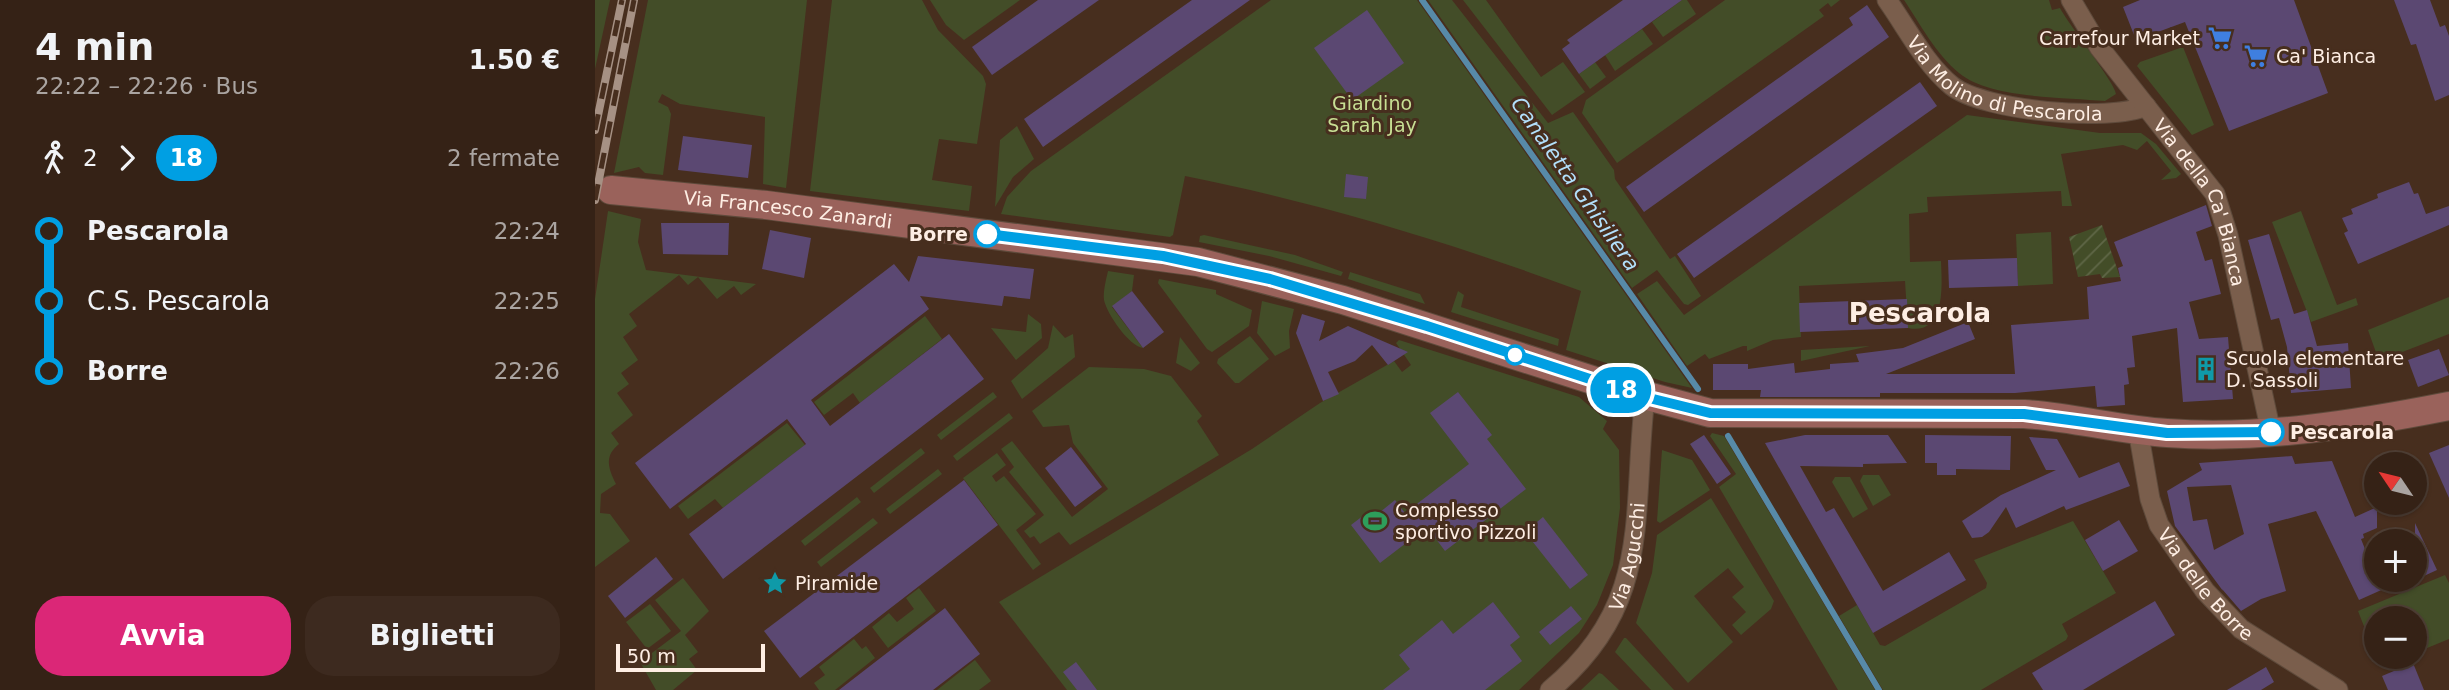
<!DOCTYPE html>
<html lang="it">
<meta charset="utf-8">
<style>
:root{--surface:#352216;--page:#3d2a1f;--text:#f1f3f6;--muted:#aaa4a1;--line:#4f3f35;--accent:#db2777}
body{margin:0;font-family:"DejaVu Sans",sans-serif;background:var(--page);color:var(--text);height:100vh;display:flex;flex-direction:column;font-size:26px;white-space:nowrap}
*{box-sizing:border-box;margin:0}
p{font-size:23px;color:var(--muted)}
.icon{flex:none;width:38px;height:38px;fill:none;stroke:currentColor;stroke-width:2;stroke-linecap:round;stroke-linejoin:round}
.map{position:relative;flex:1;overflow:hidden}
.side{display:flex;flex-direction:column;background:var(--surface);width:595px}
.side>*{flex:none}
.badge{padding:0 14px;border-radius:23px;font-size:24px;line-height:46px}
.needle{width:46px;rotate:305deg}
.tools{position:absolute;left:1769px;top:452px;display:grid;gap:14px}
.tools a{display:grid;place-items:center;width:63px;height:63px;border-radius:50%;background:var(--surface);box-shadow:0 2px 5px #0004,0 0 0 2px var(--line);font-size:35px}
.scale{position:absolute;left:21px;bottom:18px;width:149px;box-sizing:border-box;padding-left:7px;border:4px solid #feeee4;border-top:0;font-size:19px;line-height:24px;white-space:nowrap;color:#feeee4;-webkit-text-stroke:5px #472e1e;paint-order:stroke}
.map>.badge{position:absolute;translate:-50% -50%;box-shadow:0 0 0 4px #fff}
.legs{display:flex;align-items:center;gap:10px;height:77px;padding:0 35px;font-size:23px}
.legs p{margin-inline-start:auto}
.headline{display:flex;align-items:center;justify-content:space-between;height:119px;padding:0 35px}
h1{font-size:38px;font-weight:700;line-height:52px}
.action{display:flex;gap:14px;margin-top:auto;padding:14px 35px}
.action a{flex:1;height:80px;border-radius:28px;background:var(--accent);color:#fff;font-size:28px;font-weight:700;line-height:80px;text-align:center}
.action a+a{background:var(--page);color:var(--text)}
ul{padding:0 35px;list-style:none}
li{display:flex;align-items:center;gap:24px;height:70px;font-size:26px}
li i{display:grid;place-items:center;width:10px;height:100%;margin:0 9px;background:currentColor}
li i::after{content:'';width:18px;height:18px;margin:-9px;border:5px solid;border-radius:50%;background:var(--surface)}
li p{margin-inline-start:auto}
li:first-child i{background:linear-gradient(#0000 50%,currentColor 0)}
li:last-child i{background:linear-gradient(currentColor 50%,#0000 0)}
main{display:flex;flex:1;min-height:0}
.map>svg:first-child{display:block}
.green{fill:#434d28}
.garden{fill:url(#garden-furrows)}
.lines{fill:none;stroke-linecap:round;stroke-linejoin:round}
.stream{stroke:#578aa8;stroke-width:6}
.building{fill:#5b4872;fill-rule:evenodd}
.minor-casing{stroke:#5e4a3b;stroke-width:21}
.secondary-casing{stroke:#5e4a3b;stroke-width:30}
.minor{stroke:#7a5e4c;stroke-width:19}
.secondary{stroke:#9a625b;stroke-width:28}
.rail-casing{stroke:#a69184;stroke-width:8}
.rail{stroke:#472e1e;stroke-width:5;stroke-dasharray:16;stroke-linecap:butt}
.line-1-casing{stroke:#fff;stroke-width:16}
.line-1{stroke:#009fe3;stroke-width:10}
.stop-1-dot{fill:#fff;stroke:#009fe3;stroke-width:3.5}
.labels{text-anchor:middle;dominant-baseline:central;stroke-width:6;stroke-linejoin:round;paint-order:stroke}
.poi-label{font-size:19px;fill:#feeee4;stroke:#472e1e;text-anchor:start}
.street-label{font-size:19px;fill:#feeee4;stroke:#472e1e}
.park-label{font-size:19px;fill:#c7df93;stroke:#472e1e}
.stop-label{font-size:19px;font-weight:bold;fill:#feeee4;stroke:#472e1e;text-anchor:end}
.water-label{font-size:21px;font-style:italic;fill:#b2dffb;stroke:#472e1e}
.district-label{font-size:26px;font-weight:bold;fill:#feeee4;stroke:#472e1e}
</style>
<main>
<section class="side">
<div class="headline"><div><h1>4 min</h1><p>22:22 – 22:26 · Bus</p></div><b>1.50 €</b></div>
<div class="legs"><svg class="icon" aria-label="walk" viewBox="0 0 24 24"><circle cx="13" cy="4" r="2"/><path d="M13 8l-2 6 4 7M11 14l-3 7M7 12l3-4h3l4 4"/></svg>2<svg class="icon" aria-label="forward" viewBox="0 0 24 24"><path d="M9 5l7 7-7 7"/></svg><b class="badge" style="background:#009fe3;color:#fff">18</b><p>2 fermate</p></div>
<ul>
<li><i style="color:#009fe3"></i><b>Pescarola</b><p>22:24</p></li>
<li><i style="color:#009fe3"></i><span>C.S. Pescarola</span><p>22:25</p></li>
<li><i style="color:#009fe3"></i><b>Borre</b><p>22:26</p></li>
</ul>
<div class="action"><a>Avvia</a><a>Biglietti</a></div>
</section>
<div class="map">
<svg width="1854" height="690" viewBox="0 0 1854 690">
<defs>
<pattern id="garden-furrows" width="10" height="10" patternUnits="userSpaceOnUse" patternTransform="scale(1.75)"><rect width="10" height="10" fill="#434d28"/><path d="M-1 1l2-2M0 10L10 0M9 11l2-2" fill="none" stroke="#5f6747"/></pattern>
</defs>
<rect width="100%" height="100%" fill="#472e1e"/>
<g class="green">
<polygon points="0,0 15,0 0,69"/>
<polygon points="53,0 212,0 191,188 168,184 170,117 85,104 67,94 63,102 73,107 76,114 68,175 50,173 44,167 19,173"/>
<polygon points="237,0 327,0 343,30 388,76 391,84 382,144 344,139 337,180 377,186 374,211 215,191"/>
<polygon points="335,0 425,0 369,40 351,25"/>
<path d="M676,0H822L1097,388L1070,382L971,350L986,291C857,243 725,203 590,176L578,235L575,237L406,214L412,197L436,171Z"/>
<polygon points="833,0 857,0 953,123 978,112 1019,170 1020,179 1075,259 1080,256 1106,296 1093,305 1089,304 1062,270 1037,288"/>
<polygon points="868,0 891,0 946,77 968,62 990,92 957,115"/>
<polygon points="1087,0 1092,0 1101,14 1068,37 1057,22"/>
<polygon points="1130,0 1245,0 1236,7 1233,3 1224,10 1229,16 1022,163 987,113 991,100"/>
<path d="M1309,0H1454L1457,10L1465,8C1474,25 1521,84 1521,94L1510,101C1470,97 1395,99 1364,73C1341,54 1325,24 1309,0Z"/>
<polygon points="1047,29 1058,44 1020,71 1010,55"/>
<polygon points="1588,47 1619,125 1597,135 1542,66 1545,62"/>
<polygon points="1000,62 1011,77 995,89 984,74"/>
<path d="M1372,115L1505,133H1546L1561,144L1586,174L1581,178L1566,180L1576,171L1552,141L1542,150L1528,145L1466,154L1477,206H1467L1466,191L1332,197L1333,212L1314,214L1315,262L1346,261C1347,285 1351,336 1313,328L1310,281L1204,286L1206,337L1178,340L1152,351V346H1148L1114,359L1110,354L1092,366L1042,294L1062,281L1089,315Z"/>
<polygon points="422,126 439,159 418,177 400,207 405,140"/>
<path d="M13,211L46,219L43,242L51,270L161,284L146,295L139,286L122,299L103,277L93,285L84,275L34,314L42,326L28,337L43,360L26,373L34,384L22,393L38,415L16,433L24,444C9,456 13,468 21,484L6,494L5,513L15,514L35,541L0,567V299Z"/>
<polygon points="1706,211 1742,305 1761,298 1763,305 1716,322 1677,222"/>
<polygon points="1456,232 1458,284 1423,286 1421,234"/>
<polygon points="609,235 700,255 748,272 746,276 674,256 604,242 605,236"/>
<path d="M513,271L539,275L537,291L517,307L548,348C534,346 512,314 509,300C508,291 511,280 513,271Z"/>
<polygon points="755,272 825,294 830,304 753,279"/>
<polygon points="564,279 621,290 621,294 657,310 654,326 617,352 612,349 563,283"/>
<polygon points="863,291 869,295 866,307 964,339 963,346 856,312"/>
<polygon points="1854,297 1854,334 1784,361 1773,330"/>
<polygon points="667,301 699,309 694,331 695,348 680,356 662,333"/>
<polygon points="433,314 446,324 447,338 421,360 396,328 431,332"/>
<polygon points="330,316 347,339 265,403 258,393 229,415 219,402"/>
<polygon points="458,325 470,338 478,334 480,357 427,399 416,381 453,348"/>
<polygon points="655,336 674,359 644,383 640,383 622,363 623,359"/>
<polygon points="585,337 605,363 596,371 581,363"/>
<polygon points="804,340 984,397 1012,421 1008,429 1024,450 1025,508 1018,565 1002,605 984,633 924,690 472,690 404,602 657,449 725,403 799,361 807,372 816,365 801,343"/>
<polygon points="1275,346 1206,361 1206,350"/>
<polygon points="494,367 549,369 576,376 607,416 602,421 624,455 475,545 464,532 445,544 439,536 435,538 429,531 449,515 414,472 419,467 406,449 417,441 477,517 513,489 478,443 474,425 448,427 437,411"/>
<polygon points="398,392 402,397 346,440 342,435"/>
<polygon points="414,413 418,418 362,461 358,456"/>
<polygon points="192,423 210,445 128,508 120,499 93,519 83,506"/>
<polygon points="1117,433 1129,436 1280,690 1243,690 1124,487 1141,474 1115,436"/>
<polygon points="326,448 330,453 279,493 275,488"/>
<polygon points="1067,450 1097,460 1115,490 1065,523 1062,521"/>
<polygon points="402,453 411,465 397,476 401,482 409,476 441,514 421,530 446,564 438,570 368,478"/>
<polygon points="343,469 347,474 295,514 291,509"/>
<polygon points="1268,475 1284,475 1296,495 1278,506 1265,481"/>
<polygon points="1240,477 1255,477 1273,509 1258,518 1237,482"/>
<polygon points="262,497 266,502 210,546 206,541"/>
<polygon points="1116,498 1179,601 1176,609 1146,635 1137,625 1151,612 1137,597 1149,587 1133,568 1099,596 1138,642 1093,683 1041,623 1057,573 1062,535"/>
<polygon points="278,518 283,523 226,567 222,562"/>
<polygon points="1478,521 1521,593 1467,624 1473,636 1471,640 1386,690 1288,690 1244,616 1262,605 1285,645 1290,646 1391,588 1392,583 1379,560"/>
<polygon points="1850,575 1854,583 1854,639 1820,653 1820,618 1782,618 1782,656 1811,656 1785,667 1763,611"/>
<polygon points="88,578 114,611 90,635 103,652 94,659 102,670 78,690 61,690 45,662 86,631 60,600"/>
<polygon points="324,588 341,611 293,648 277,627 294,613 302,622 319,609 311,598"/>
<polygon points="55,604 76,631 52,649 31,622"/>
<polygon points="1029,638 1031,638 1079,690 1056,690 1020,652"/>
<polygon points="259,639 267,649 271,646 280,658 240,690 224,690 219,683 230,675 224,667"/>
<polygon points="380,660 396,681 384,690 342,690"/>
<polygon points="1004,673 1007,674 1024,690 986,690"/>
</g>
<polygon class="garden" points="1507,225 1525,277 1507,278 1505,274 1483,277 1474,237"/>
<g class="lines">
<g class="stream">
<polyline points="827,0 1103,389"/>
<polyline points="1133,436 1284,690"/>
</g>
</g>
<g class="building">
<polygon points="443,0 504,0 397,75 377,47"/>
<polygon points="597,0 655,0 448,147 429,119"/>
<polygon points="1028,0 1087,0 984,74 967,49 975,43 972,40"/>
<polygon points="1545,0 1699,0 1733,93 1634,131 1590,22 1541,40 1528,7"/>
<polygon points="1799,0 1835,0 1845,27 1850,25 1854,36 1854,95 1840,101 1821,44 1816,45"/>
<polygon points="1272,5 1294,37 1049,212 1031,187 1258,25 1254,18"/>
<polygon points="772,10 809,63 757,100 719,48"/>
<polygon points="1325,82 1342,106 1099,278 1082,254"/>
<polygon points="88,136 157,145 153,178 83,170"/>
<polygon points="751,174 773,177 771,199 749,197"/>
<polygon points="1814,182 1819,194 1823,193 1831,214 1854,206 1854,225 1763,264 1749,233 1753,231 1747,218 1758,214 1756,209 1783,198 1782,194"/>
<polygon points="1611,205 1617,226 1601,232 1610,261 1617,259 1626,294 1594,302 1604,339 1633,337 1638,399 1588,402 1582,328 1537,336 1540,367 1532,368 1534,384 1529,385 1530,405 1502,407 1500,386 1420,393 1285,393 1285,397 1165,397 1166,390 1118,390 1118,364 1153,364 1153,369 1199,363 1200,373 1235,369 1235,364 1264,362 1261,354 1308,348 1373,322 1380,339 1291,374 1420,374 1416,325 1494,319 1492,287 1526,281 1523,268 1528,266 1519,242"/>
<polygon points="66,223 134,223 133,255 68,254"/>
<polygon points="175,230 216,238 209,278 167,269"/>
<polygon points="1674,234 1699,314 1712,310 1722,346 1753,343 1756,388 1696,393 1692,347 1684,318 1676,320 1653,240"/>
<polygon points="323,256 439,269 435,299 409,296 407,306 325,296 334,309 216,400 235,426 354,334 389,379 128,579 94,534 211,444 192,419 75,509 40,463 299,264 314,282"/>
<polygon points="1422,258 1423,286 1354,288 1353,260"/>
<polygon points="537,291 569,332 548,348 517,306"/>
<polygon points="1312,299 1313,328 1205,332 1204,303"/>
<polygon points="707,314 730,321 724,341 753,326 813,352 793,365 777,345 760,361 733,372 744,394 728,401 701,333"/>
<polygon points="1844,349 1854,375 1823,387 1813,360"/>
<polygon points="863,392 897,435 892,439 931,489 850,551 832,527 785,563 756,525 769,515 774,521 800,500 810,513 874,464 835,413"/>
<polygon points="1109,435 1136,474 1122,484 1095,444"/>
<polygon points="1210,435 1293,435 1312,463 1268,464 1268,467 1205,466 1231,512 1239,508 1288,591 1354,552 1371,580 1278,633 1170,443"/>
<polygon points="1330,435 1416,436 1415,470 1361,469 1361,475 1342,475 1342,463 1330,463"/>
<polygon points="1434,437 1462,439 1484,478 1524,462 1535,486 1471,510 1469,506 1421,528 1411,507 1394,532 1387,537 1377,538 1367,521 1406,495 1461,470 1451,470"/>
<polygon points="1854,445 1854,498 1834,453"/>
<polygon points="476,447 507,487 480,507 450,468"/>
<path d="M1697,456L1700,464L1737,461L1760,517L1782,507V528L1768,534L1769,538L1766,539L1782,579H1811L1764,600L1721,511L1673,524L1691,591L1666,599L1646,611L1627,589L1628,591L1580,526L1572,491L1607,470L1604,463ZM1636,485L1649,534L1619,550L1612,519L1598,521L1592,487Z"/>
<polygon points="369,480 403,525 205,678 169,631"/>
<polygon points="948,517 993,575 975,589 930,532"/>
<polygon points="1524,520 1543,551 1508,571 1490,540"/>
<polygon points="1820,523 1842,570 1820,580"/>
<polygon points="61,557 78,579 30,618 13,596"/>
<polygon points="1560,601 1580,635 1488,690 1448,690 1437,673"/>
<polygon points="898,602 925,637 915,645 927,661 890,690 788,690 815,669 804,655 847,620 858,634"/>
<polygon points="976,606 987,619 955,645 944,632"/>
<polygon points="350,608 385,654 338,690 244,690"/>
<polygon points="481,662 502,690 482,690 468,672"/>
<polygon points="1818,663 1829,690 1793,690 1787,676"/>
<polygon points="1671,667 1679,682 1666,690 1632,690"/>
</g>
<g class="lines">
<g class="minor-casing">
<g id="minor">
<path id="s1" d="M1292,0C1312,28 1330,64 1357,86C1389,111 1514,122 1551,106"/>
<path id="s2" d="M1476,0L1504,47L1620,194L1633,235L1676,432"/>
<path id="s3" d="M1543,430L1555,499L1564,525L1610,591L1646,629L1743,690"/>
<path id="s4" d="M955,690C1059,604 1036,516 1050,397"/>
</g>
</g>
<g class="secondary-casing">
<g id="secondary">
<path id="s5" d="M16,190L171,205L603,262L748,300L1016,386L1115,413L1429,414C1477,417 1524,430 1572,433C1665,440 1763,424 1854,406"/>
</g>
</g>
<use href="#minor" class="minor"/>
<use href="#secondary" class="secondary"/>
<g class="rail-casing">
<g id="rail">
<polyline points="0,130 27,0"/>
<polyline points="0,200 39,0"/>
</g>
</g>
<use href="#rail" class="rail"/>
</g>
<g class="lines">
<g class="line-1-casing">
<polyline id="line-1" points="392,234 568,256 675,279 832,326 1050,397 1115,413 1429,414 1572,433 1676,432"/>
</g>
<use href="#line-1" class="line-1"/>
</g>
<defs>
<g id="supermarket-bare" transform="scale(1.89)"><path d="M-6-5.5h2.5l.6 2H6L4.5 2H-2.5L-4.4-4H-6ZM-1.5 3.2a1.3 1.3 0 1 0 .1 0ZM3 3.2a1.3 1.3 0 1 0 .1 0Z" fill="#3f7fe0" stroke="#472e1e" stroke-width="2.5" paint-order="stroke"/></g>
<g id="building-bare" transform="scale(1.89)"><path d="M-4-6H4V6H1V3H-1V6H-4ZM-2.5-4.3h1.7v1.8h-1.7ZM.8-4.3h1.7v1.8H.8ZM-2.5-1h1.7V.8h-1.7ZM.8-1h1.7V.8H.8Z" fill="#0f9aa8" stroke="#472e1e" stroke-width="2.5" paint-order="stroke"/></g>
<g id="stadium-bare" transform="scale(1.89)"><path d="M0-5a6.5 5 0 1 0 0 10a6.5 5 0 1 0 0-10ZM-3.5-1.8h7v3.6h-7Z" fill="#2e9e5b" stroke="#472e1e" stroke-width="2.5" paint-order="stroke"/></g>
<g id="sight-bare" transform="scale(1.89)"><path d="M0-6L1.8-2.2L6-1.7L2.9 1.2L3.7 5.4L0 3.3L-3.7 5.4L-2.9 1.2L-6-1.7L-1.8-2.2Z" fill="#0f9aa8" stroke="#472e1e" stroke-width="2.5" paint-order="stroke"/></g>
</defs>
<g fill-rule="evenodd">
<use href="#supermarket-bare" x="1625" y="38"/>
<use href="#supermarket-bare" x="1661" y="56"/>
<use href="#building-bare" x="1611" y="369"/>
<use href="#stadium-bare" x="780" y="521"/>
<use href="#sight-bare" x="180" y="583"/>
</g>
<g class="stop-1-dot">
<circle cx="392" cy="234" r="12"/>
<circle cx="920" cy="355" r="9"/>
<circle cx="1676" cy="432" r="12"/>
</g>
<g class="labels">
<g class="poi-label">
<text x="1605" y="38" text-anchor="end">Carrefour Market</text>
<text x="1681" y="56">Ca' Bianca</text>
<text x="1631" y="358">Scuola elementare<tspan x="1631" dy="22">D. Sassoli</tspan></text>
<text x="800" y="510">Complesso<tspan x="800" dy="22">sportivo Pizzoli</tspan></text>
<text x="200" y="583">Piramide</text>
</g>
<g class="street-label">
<text stroke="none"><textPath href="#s1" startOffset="154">Via Molino di Pescarola</textPath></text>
<text stroke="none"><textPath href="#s2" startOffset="243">Via della Ca' Bianca</textPath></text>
<text stroke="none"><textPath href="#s5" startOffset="178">Via Francesco Zanardi</textPath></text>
<text stroke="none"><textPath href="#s4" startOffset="159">Via Agucchi</textPath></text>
<text stroke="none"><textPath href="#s3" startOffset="173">Via delle Borre</textPath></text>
</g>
<g class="park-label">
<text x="777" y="103">Giardino<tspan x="777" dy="22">Sarah Jay</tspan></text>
</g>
<g class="stop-label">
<text x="373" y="234">Borre</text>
<text x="1695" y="432" text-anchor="start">Pescarola</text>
</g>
<g class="water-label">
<text transform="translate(980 184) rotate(55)">Canaletta Ghisiliera</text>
</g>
<g class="district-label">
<text x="1325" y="313">Pescarola</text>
</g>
</g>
</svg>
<div class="tools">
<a><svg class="needle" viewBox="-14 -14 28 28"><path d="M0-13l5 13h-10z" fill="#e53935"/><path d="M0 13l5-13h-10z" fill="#aaa4a1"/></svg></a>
<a>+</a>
<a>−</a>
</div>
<div class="scale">50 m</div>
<b class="badge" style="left:1026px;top:390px;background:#009fe3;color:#fff">18</b>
</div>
</main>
